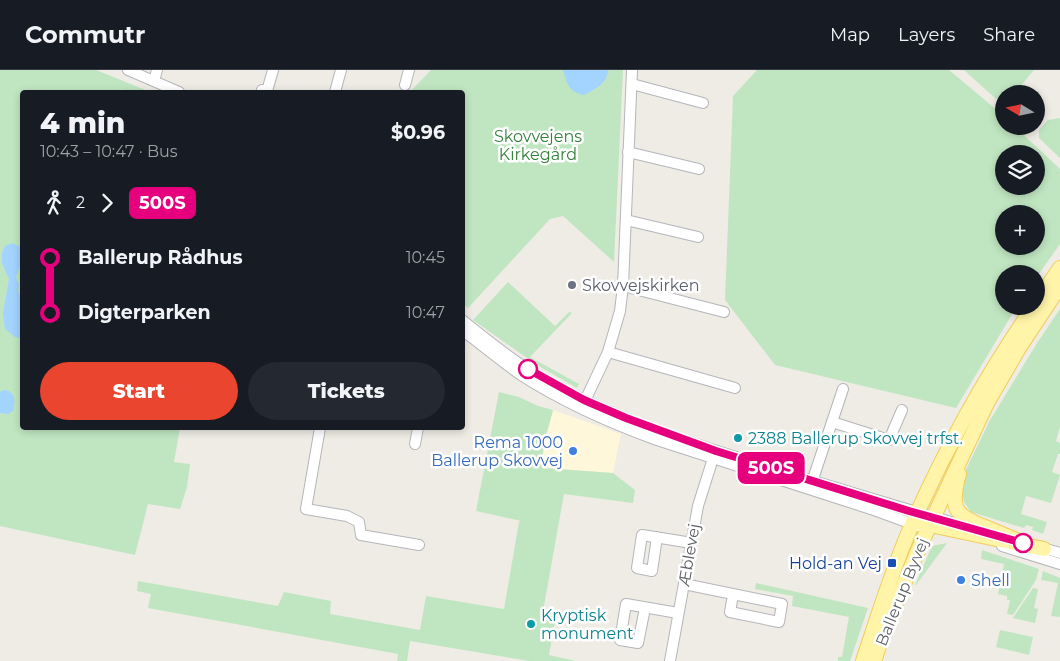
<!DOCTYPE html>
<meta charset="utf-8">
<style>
:root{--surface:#171b24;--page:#242831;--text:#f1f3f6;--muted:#9ea1a6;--line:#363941;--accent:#e9452f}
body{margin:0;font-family:Montserrat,sans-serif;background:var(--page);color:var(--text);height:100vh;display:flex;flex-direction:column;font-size:19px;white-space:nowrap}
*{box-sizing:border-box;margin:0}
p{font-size:16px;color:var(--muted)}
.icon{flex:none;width:28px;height:28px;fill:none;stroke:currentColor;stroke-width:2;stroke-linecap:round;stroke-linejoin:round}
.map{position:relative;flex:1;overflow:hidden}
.sheet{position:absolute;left:20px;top:20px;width:445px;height:340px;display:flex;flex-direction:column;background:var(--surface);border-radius:5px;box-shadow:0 2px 8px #0003}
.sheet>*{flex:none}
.badge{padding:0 10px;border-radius:8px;font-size:18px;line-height:32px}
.needle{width:32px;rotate:280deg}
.controls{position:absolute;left:995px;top:15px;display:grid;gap:10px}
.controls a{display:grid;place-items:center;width:50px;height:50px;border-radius:50%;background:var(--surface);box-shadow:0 2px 8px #0003;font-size:25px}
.map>.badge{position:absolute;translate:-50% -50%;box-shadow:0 0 0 2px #fff}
.legs{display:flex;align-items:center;gap:8px;height:55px;padding:0 20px;font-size:16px}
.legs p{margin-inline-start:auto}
.headline{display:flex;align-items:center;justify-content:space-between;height:85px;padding:0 20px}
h1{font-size:28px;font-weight:800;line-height:38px}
.cta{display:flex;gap:10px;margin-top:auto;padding:10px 20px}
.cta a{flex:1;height:58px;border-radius:30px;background:var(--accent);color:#fff;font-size:20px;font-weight:800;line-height:58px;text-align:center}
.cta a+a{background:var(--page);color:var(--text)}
ul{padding:0 20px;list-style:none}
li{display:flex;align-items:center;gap:18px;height:55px;font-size:19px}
li i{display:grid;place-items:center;width:8px;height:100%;margin:0 6px;background:currentColor}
li i::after{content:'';width:12px;height:12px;margin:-6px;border:4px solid;border-radius:50%;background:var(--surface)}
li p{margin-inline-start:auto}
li:first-child i{background:linear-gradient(#0000 50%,currentColor 0)}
li:last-child i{background:linear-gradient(currentColor 50%,#0000 0)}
header{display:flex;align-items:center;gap:30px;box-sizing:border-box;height:70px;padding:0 25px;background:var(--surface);border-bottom:1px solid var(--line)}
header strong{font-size:24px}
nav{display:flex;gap:28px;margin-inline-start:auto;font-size:18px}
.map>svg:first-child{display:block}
.commercial{fill:#fef7d9}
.green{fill:#c0e6c1;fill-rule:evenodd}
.water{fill:#a3d3ff}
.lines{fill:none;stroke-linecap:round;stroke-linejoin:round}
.minor-casing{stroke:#b4b6bb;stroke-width:12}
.major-casing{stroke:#f1cd5a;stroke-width:16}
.minor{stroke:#fff;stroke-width:10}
.major{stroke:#fff4a8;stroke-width:14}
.line-1-casing{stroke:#fff;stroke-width:11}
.line-1{stroke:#e6007e;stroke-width:8}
.worship-dot{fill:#6b7280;stroke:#fff;stroke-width:2}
.stop-1-dot{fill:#fff;stroke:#e6007e;stroke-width:2.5}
.culture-dot{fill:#0f9aa8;stroke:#fff;stroke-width:2}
.shop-dot{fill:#3f7fe0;stroke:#fff;stroke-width:2}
.transit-dot{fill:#1a4fb4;stroke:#fff;stroke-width:2}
.labels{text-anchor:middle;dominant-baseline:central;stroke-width:5;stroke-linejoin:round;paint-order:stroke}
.park-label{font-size:16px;fill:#34833b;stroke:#fff}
.worship-label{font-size:16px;fill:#5b616d;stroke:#fff;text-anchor:start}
.culture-label{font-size:16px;fill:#0d838f;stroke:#fff;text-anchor:start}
.shop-label{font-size:16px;fill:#366cbe;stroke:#fff;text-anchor:end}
.street-label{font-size:16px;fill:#5c5f64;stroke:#fff}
.transit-label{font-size:16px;fill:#164399;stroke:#fff;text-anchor:end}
</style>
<header>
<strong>Commutr</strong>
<nav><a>Map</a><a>Layers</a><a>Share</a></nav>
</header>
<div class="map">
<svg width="1060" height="591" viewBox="0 0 1060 591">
<rect width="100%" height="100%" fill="#eeece4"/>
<polygon class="commercial" points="553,340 621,364 613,403 544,398 542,391 544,379"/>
<g class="green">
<polygon points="0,0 96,0 148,21 148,22 125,22 121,19 120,22 22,22 22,358 180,358 174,392 190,394 187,417 180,439 148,434 135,485 0,456"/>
<polygon points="431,0 623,0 614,192 563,146 550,149 468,238 462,233 462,22 410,22"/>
<path d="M757,0H949L1004,46V56H1014L1060,99V174L1036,208V204H1004V236H1017L956,338L775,295L725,230L733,26ZM1004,84H1036V116H1004ZM1004,144H1036V176H1004Z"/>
<polygon points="964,0 1034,0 1014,24 1004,24 1004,29 996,29"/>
<polygon points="1060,48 1060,88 1039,68 1039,60 1048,50"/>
<polygon points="508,212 555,256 569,242 572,243 530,287 579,314 577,318 537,295 473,250"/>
<polygon points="1060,239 1060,357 1056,371 1060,373 1060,384 1058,384 1052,402 1060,405 1051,433 1026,426 1021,444 1047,452 1043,464 1032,460 1033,457 1026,455 1024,458 971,442 964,432 962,421 965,402 989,352 1037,273"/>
<path d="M499,322L519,327L538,336L553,340C549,357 539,380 544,398L613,403L635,420L633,433L564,424L542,547L555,552L549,585L576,591H529L410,571L407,591H397L398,584L148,538L151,524L137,521L138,511L278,536L284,522L331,531L330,544L420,560L426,526L504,539L519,452L521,451L476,441Z"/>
<polygon points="947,473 916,515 915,515 932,476"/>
<polygon points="982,480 1039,499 1036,510 1013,545 1007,544 1010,530 1007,530 1007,526 998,524 1004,494 981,489"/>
<polygon points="1043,501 1060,508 1060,547 1051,546 1058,513 1041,510"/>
<polygon points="756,513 868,538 850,591 838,591 838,587 842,587 849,547 792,536 793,526 755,519"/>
<polygon points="1033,518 1038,519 1034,538 1038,539 1035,553 1013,548"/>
<polygon points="1000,560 1033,567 1029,585 996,577"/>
</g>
<g class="water">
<path d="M563,0H608C607,14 595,19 584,25C569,22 567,14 563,0Z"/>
<path d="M12,173L21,177C25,188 19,197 16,207L19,215L18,221L22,231V268L15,267L5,259L3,243L9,209L2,193V183L5,176Z"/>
<path d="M3,320L9,321C16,327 15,331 13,341L8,344L0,343V322Z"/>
</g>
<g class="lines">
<g class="minor-casing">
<g id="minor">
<polyline points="128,0 179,22"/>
<polyline points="154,11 157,0"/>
<polyline points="632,14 703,33"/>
<polyline points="405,15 409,0"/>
<polyline points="262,20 267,21 273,0"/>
<polyline points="335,22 341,0"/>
<polyline points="628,82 699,99"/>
<polyline points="626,150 698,167"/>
<polyline points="623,216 724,242"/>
<path d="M462,250C483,267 504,284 526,298C601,346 687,372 771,398C836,418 902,438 968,457"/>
<path d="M462,260C482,275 501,291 521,305C563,332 610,353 657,370L874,440L918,456"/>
<polyline points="608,282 735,318"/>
<polyline points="583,335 608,282 620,241 623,216 632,0"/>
<polyline points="832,352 889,370 902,340"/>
<polyline points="320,358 306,439 347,446 359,452 361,465 419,475"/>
<polyline points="415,374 418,358"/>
<polyline points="811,415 843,319"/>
<polyline points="657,467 652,501 637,498 642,465 692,473"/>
<polyline points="1002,476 1060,494"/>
<polyline points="1039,477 1060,483"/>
<polyline points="684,514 782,534 779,552 730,542 733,525"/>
<polyline points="645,538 638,573 620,570 626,534 678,543"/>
<polyline points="670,591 698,436 715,382"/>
</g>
</g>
<g class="major-casing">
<g id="major">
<polyline points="1036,233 1060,198"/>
<path d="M959,404C950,437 953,445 985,457C997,462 1009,467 1021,472"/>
<polyline points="921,453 1044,479"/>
<path d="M863,591C877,549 890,507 907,466C941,387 985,307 1034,236"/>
<polyline points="874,591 885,559 920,476 987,333 1019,278 1060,216"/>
</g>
</g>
<use href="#minor" class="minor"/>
<use href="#major" class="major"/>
</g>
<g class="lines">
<g class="line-1-casing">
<polyline id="line-1" points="528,299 584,330 626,348 716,381 909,441 1023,473"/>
</g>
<use href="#line-1" class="line-1"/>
</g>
<circle class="worship-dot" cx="572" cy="215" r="5"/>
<g class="stop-1-dot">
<circle cx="528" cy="299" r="9"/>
<circle cx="1023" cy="473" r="9"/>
</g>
<g class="culture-dot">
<circle cx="738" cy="368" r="5"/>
<circle cx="531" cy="554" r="5"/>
</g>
<g class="shop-dot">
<circle cx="573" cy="381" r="5"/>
<circle cx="961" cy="510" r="5"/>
</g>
<rect class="transit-dot" x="887" y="488" width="10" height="10" rx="2.5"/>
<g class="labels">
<g class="park-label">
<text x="538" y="66">Skovvejens<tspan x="538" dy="18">Kirkegård</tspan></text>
</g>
<g class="worship-label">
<text x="582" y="215">Skovvejskirken</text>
</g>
<g class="culture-label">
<text x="748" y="368">2388 Ballerup Skovvej trfst.</text>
<text x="541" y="545">Kryptisk<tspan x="541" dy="18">monument</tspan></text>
</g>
<g class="shop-label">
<text x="563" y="372">Rema 1000<tspan x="563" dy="18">Ballerup Skovvej</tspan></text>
<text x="971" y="510" text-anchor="start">Shell</text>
</g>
<g class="street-label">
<text transform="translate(689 485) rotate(-80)">Æblevej</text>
<text transform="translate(902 522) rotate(-68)">Ballerup Byvej</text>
</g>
<g class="transit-label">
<text x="882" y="493">Hold-an Vej</text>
</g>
</g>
</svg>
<div class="controls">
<a><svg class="needle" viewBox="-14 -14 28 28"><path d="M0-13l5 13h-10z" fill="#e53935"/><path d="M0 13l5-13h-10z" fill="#9ea1a6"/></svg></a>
<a><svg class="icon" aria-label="layers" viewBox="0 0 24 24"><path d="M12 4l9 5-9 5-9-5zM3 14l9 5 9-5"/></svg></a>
<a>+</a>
<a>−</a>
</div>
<b class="badge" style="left:771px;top:398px;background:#e6007e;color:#fff">500S</b>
<section class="sheet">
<div class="headline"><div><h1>4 min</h1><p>10:43 – 10:47 · Bus</p></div><b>$0.96</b></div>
<div class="legs"><svg class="icon" aria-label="walk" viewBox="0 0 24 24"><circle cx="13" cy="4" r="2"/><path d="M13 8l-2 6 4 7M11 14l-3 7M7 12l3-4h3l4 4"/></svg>2<svg class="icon" aria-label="forward" viewBox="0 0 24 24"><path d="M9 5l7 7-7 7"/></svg><b class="badge" style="background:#e6007e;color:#fff">500S</b></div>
<ul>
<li><i style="color:#e6007e"></i><b>Ballerup Rådhus</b><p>10:45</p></li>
<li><i style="color:#e6007e"></i><b>Digterparken</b><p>10:47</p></li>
</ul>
<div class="cta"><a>Start</a><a>Tickets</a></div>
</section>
</div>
